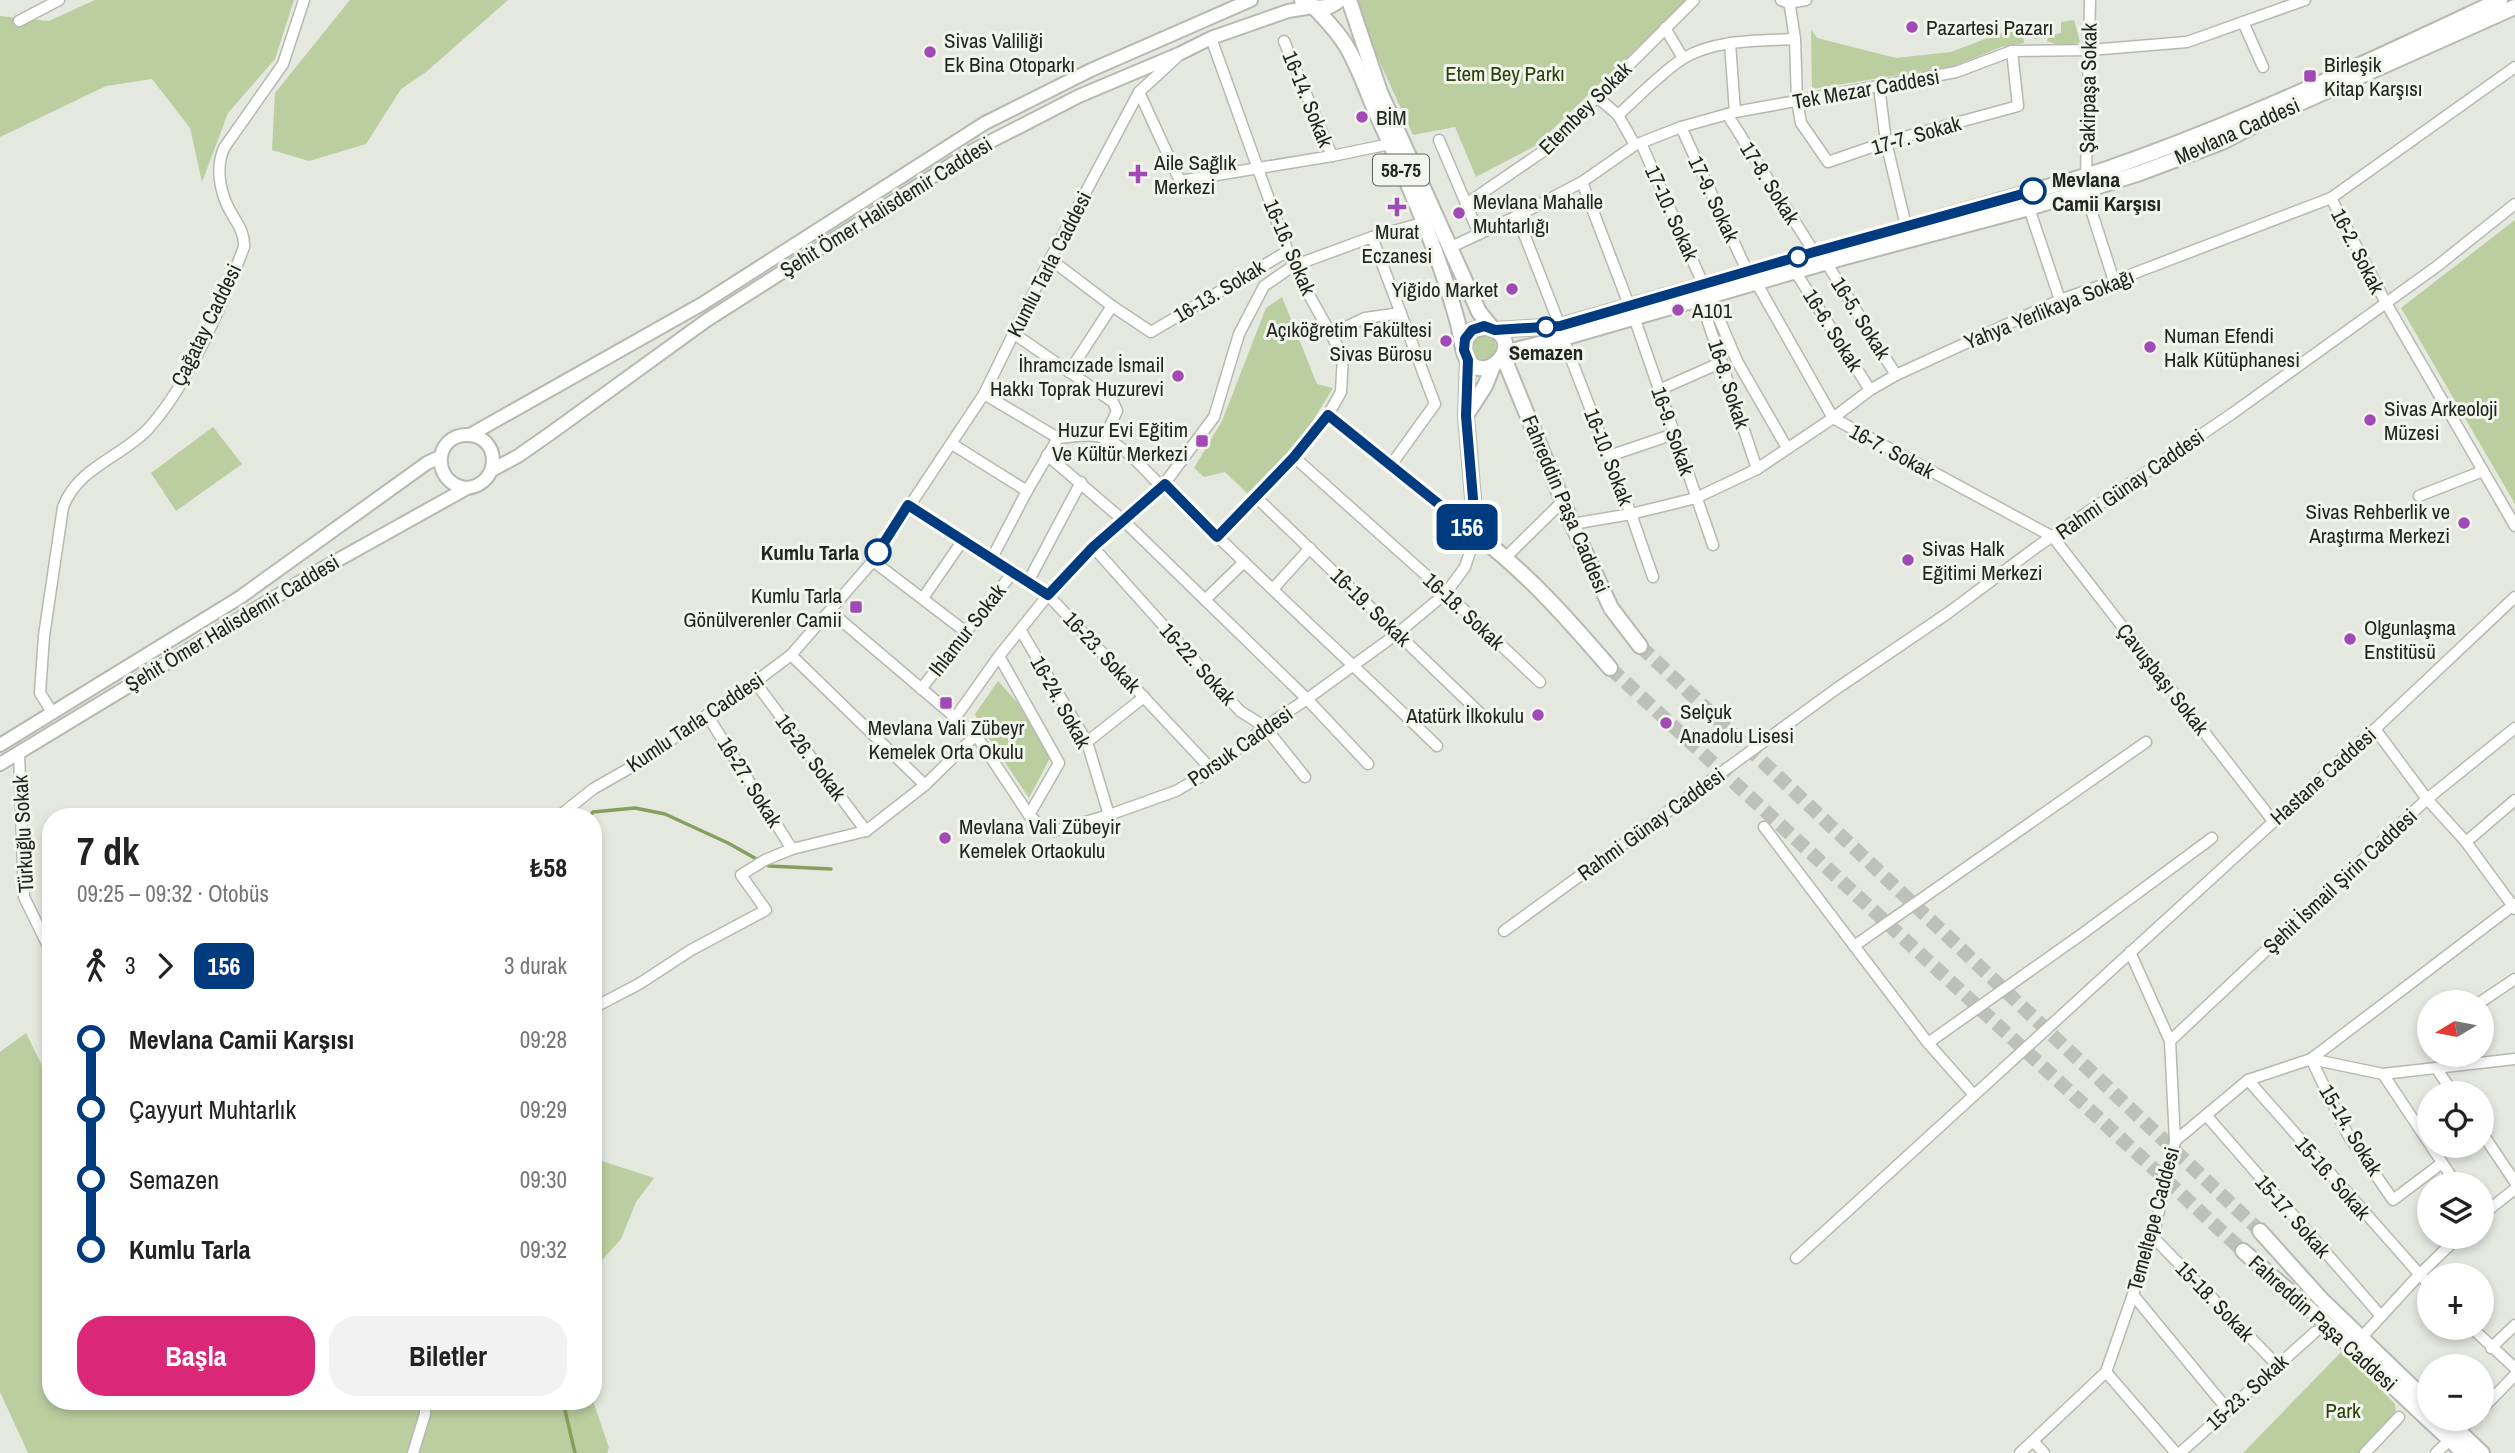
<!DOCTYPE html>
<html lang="tr">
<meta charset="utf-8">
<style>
:root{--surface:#fff;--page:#f2f2f2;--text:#222;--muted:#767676;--accent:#db2777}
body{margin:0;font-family:"Archivo Narrow",sans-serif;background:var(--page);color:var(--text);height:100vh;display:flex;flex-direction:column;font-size:26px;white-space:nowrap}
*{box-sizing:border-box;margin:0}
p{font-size:23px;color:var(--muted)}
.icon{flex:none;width:38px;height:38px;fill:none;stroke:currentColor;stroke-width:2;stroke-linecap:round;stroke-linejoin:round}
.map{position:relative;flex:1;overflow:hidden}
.drawer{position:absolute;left:42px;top:808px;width:560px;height:602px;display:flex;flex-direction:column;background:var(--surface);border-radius:28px;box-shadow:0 4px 10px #0003}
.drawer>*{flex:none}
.badge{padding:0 14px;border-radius:10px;font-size:24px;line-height:46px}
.needle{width:46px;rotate:260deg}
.buttons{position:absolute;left:2417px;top:990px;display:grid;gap:14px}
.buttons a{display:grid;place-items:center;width:77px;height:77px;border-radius:50%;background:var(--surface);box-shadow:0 4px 10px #0003;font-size:35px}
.map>.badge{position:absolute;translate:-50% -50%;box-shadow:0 0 0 4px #fff}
.legs{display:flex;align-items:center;gap:10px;height:77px;padding:0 35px;font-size:23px}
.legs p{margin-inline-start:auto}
.summary{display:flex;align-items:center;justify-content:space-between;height:119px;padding:0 35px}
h1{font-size:38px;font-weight:700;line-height:52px}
.action{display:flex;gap:14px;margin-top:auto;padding:14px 35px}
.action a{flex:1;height:80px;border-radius:28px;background:var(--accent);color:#fff;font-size:28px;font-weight:700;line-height:80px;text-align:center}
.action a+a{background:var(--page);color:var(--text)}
ul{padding:0 35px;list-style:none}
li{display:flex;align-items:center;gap:24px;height:70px;font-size:26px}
li i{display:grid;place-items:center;width:10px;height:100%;margin:0 9px;background:currentColor}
li i::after{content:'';width:18px;height:18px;margin:-9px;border:5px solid;border-radius:50%;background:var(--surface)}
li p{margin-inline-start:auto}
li:first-child i{background:linear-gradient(#0000 50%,currentColor 0)}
li:last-child i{background:linear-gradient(currentColor 50%,#0000 0)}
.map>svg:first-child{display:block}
.green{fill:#bbcea0}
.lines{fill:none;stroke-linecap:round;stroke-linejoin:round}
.stream{stroke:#85a05c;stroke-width:3.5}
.primary-tunnel{stroke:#bdc1b9;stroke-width:14;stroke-dasharray:14 7;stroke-linecap:butt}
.minor-casing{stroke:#b6b9b1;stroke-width:13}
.secondary-casing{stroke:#b6b9b1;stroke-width:16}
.primary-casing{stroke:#b6b9b1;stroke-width:18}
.minor{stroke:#fff;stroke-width:10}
.secondary{stroke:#fff;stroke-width:12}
.primary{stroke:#fff;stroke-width:14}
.line-1-casing{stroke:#fff;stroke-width:16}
.line-1{stroke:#003b80;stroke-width:10}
.poi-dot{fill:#a149b5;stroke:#f1f5ec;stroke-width:2.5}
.stop-1-dot{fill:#fff;stroke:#003b80;stroke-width:3.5}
.labels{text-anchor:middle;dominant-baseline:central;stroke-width:6;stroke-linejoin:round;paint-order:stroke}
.shield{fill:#f1f5ec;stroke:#61635e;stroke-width:2}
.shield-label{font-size:19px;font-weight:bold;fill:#232521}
.poi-label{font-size:21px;fill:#232521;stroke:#f1f5ec;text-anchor:start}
.park-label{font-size:21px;fill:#2d3e0b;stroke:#f1f5ec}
.street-label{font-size:21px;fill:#232521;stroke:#f1f5ec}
.stop-label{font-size:21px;font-weight:bold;fill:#232521;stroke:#f1f5ec;text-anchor:start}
</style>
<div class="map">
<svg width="2515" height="1453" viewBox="0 0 2515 1453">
<rect width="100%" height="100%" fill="#e4e8df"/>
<g class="green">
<polygon points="95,0 294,0 275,59 228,113 202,182 190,128 152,79 106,86 0,137 0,16 49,21"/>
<polygon points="350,0 508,0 426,72 401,89 366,144 309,161 272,150 275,93"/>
<polygon points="1357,0 1687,0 1535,146 1476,177 1455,127 1413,135 1355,8"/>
<path d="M2074,20L2080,42C2068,47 2059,46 2047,41L2048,36L2061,33V22Z"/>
<polygon points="2044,24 2040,38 2034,39 2033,33 2023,34 2024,43 2001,47 1955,66 1812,89 1811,29 1817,38 1896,58 1951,52 1998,34"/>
<polygon points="2515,220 2515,504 2401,308"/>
<polygon points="1282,297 1317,384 1333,388 1298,445 1251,497 1225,472 1204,477 1194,468 1222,421 1266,308"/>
<circle cx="1483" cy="346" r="13"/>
<polygon points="213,427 242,464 176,511 151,473"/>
<polygon points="998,681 1018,703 1050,758 1029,798 980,725 975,714"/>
<polygon points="26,1033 51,1084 51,1402 593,1401 609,1448 607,1453 28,1453 0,1392 0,1052"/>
<polygon points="593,1158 654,1178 636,1202 621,1239 593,1270"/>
<polygon points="2342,1351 2395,1404 2396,1415 2359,1453 2243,1453"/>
</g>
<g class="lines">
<g class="stream">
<polyline points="589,817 593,812 635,808 665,814 728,843 769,866 831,869"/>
<polyline points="593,1035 600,1051 600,1138 593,1153"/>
<polyline points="563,1402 575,1453"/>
</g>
<g class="primary-tunnel">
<polyline points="1640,646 2260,1231"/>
<polyline points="1610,668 2243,1251"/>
</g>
<g class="minor-casing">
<g id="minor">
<polyline points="1781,0 1788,3 1806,0"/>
<polyline points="1789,0 1795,39 1797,101 1801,123 1828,162 1886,142 2018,106 2012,51"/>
<polyline points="19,21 59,0"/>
<polyline points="2243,22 2263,67"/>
<polyline points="1665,28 1683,58"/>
<polyline points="1211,38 1293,266 1343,356 1341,392 1328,415 1294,457 1217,537"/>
<polyline points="1284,41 1332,156"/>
<polyline points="1730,43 1735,112"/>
<polyline points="1879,86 1886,142 1906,226"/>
<polyline points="1139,92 1180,181 1332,156 1390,144"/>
<polyline points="1596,96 1618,115 1635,145"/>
<polyline points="1727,114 1814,252"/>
<path d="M1618,115C1636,99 1664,70 1684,58C1716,39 1760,41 1795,39"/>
<polyline points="1681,127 1747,271"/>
<polyline points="1439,140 1479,234"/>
<polyline points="1641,143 1703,284"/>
<polyline points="2086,176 2090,0"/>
<polyline points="1582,182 1629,305"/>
<polyline points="2085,191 2114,281"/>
<polyline points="2331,198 2386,303 2515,526"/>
<polyline points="1466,204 1542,152 1694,0"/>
<polyline points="2029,208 2060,300"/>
<polyline points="1517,216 1560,326"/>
<polyline points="1372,237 1435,404 1391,465"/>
<polyline points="1449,248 1517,216 1582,182 1635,145 1681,127 1735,112 1956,72 2012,51 2090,50 2187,42 2305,0"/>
<polyline points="1050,259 1112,306 1151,332 1288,251"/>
<polyline points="1826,262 1896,375"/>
<polyline points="1795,271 1870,390"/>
<polyline points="1756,282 1833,418 2053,537 2273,821"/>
<polyline points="1709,295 1737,361 1787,448"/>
<polyline points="1700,298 1757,469"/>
<polyline points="1634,317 1713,545"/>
<polyline points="1013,333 1113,402 1117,411 1104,439"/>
<polyline points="1331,334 1365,318 1401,313"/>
<polyline points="1563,338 1631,514 1653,577"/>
<polyline points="1069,372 1112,306"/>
<polyline points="1659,390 1722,362"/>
<polyline points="984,394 1058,438"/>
<polyline points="952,444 1027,491"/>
<polyline points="1047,455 1123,520 1307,699 1368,764"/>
<polyline points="1609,456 1674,434"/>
<polyline points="1294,457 1446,593 1540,682"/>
<path d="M1165,484C1253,574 1347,658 1437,746"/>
<polyline points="1255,496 1486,719"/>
<polyline points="2419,496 2483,471"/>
<polyline points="908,505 1048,595 1212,770"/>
<polyline points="1572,524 1631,514 1696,498 1757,469 1833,418 1870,390 1896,375 2060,300 2114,281 2331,198 2515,67"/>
<polyline points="1093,547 1240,711 1265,727 1305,777"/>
<polyline points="1506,557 1563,501"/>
<path d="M992,558L1027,491L1058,438C1070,437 1086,434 1097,436C1123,442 1144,470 1162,487"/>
<polyline points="873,561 966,632"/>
<polyline points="1029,580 1081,482"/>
<polyline points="1273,589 1310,548"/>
<polyline points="923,598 963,540"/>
<polyline points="1205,600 1244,562"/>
<polyline points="830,611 976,735 1029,815 1044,829 1055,831 1109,815 1176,791 1212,770 1265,727 1307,699 1398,633 1446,593 1465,567 1476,534 1328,415"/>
<polyline points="1021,631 1087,742 1109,815"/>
<polyline points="791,655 925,785"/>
<polyline points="999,656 1059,763 1029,815"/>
<polyline points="755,682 866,831"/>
<polyline points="921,689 1014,571"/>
<path d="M52,712L40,693L44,636L63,507C79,466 121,458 149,428C190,382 222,305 244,247C245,231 235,221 228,207C219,188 216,166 224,148L283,64L304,0"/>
<polyline points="707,715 792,849"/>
<polyline points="955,718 999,656 1048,595 1093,547 1162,487 1214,417 1239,334 1264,286 1293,266 1372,237 1422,223"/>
<polyline points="2375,729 2427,799 2466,842 2515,909"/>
<polyline points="1087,742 1144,697"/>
<polyline points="19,752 24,897 51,952"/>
<polyline points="558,817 593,789 635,765 755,682 791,655 873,561 984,394 1050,259 1139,92 1177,57"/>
<polyline points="1764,827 1928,1043 1974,1095"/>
<polyline points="2466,842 2515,800"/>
<polyline points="1504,931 1836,689 1948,613 2038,546 2233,413 2436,267 2515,204"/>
<polyline points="1854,946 2146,742"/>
<polyline points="2479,1003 2515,979"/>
<polyline points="593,1008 639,984 691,950 766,910 741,875 765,860 792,849 866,831 925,785 976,735"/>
<polyline points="2170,1041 2427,799 2515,728"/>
<polyline points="1928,1043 2082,934 2212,838"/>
<polyline points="2311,1059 2348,1135 2393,1200 2442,1163"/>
<polyline points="2311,1059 2383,1074 2515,1059"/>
<polyline points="2436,1068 2454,1094"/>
<polyline points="2383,1074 2429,1143"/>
<polyline points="2248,1080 2429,1285"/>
<polyline points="2206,1115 2381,1316"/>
<polyline points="2482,1133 2515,1182"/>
<polyline points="2175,1141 2248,1080 2311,1059 2515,904"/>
<polyline points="2431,1146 2457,1185"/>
<polyline points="2482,1215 2515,1189"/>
<polyline points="2153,1237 2277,1365"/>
<polyline points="1796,1258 2375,729 2515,597"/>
<polyline points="2134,1296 2227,1409"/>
<polyline points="2472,1328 2515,1368"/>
<polyline points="2361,1338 2419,1275 2458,1237"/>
<polyline points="2491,1348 2515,1325"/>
<polyline points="2106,1372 2176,1453"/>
<polyline points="2482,1409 2515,1375"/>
<polyline points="2459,1432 2471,1419"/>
<polyline points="2033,1441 2044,1453"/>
<polyline points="413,1453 425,1414 425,1402"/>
<polyline points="2020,1453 2106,1372 2153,1237 2175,1141 2170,1041 2130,952"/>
<polyline points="2180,1453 2315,1332"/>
<polyline points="2365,1453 2399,1417"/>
<polyline points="2436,1453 2450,1440"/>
</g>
</g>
<g class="secondary-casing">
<g id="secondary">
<polyline points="470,435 702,304 985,123 1091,70 1251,0"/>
<polyline points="492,470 518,456 551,433 707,320 974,150 1079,96 1181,53 1211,38 1288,11 1313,7"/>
<polyline points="0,745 239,598 427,463 440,457"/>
<path d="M0,764L320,570L467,488C502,484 501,435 467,435C433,435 431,484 467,488"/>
</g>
</g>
<g class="primary-casing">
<g id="primary">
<path d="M1302,0C1314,11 1327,10 1339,0"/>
<polyline points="1349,0 1380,92 1479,312 1492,328"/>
<path d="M1315,8C1325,19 1337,31 1345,44C1359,66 1367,93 1378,117C1408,182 1438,250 1457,320C1460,329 1462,348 1465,355C1482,392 1531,341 1488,327L1472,330L1464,343"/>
<path d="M1495,330L1560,326L2086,176C2228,129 2365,63 2500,0"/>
<polyline points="1504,353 1563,338 1845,257 2029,208 2140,173 2222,142 2282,111 2515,7"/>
<polyline points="1503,356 1572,524 1611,608 1640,646"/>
<path d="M1468,360L1466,416L1476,534C1527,573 1568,619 1610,668"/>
<polyline points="1467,414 1485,386 1493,366"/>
<polyline points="2260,1231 2321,1299 2429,1403"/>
<polyline points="2243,1251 2322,1320 2464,1453"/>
<polyline points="2446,1419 2482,1453"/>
</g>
</g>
<use href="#minor" class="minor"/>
<use href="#secondary" class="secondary"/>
<use href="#primary" class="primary"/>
</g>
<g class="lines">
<g class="line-1-casing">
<polyline id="line-1" points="878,552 908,505 1048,595 1093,547 1165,484 1217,537 1294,457 1328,415 1476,534 1466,416 1468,360 1464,350 1465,339 1472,330 1484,326 1495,330 1560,326 1814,252 2033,191"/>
</g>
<use href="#line-1" class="line-1"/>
</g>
<g class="poi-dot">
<circle cx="1912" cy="27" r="7"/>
<circle cx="930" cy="52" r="7"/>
<rect x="2303" y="69" width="14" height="14" rx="3.5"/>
<circle cx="1362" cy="117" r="7"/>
<path d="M1134.5 163.5h7v7h7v7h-7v7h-7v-7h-7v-7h7z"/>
<path d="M1393.5 196.5h7v7h7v7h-7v7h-7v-7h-7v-7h7z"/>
<circle cx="1459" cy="213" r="7"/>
<circle cx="1512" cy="289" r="7"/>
<circle cx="1678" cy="310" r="7"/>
<circle cx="1446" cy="341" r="7"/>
<circle cx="2150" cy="347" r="7"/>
<circle cx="1178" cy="376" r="7"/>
<circle cx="2370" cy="420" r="7"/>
<rect x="1195" y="434" width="14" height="14" rx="3.5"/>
<circle cx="2464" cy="523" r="7"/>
<circle cx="1908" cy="560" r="7"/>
<rect x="849" y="600" width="14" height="14" rx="3.5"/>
<circle cx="2350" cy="639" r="7"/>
<rect x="939" y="696" width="14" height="14" rx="3.5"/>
<circle cx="1538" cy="715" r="7"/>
<circle cx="1666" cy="723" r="7"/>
<circle cx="945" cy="838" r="7"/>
</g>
<g class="stop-1-dot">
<circle cx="2033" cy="191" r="12"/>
<circle cx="1798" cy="257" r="9"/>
<circle cx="1546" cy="327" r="9"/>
<circle cx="878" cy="552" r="12"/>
</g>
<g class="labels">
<rect class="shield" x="1373" y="154.5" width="56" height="31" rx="5"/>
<g class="shield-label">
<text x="1401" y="170">58-75</text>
</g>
<g class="poi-label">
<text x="1926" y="27">Pazartesi Pazarı</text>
<text x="944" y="40">Sivas Valiliği<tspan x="944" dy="24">Ek Bina Otoparkı</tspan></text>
<text x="2324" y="64">Birleşik<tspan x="2324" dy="24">Kitap Karşısı</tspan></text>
<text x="1376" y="117">BİM</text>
<text x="1154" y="162">Aile Sağlık<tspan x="1154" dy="24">Merkezi</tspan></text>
<text x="1473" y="201">Mevlana Mahalle<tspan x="1473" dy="24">Muhtarlığı</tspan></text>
<text x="1397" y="231" text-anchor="middle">Murat<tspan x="1397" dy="24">Eczanesi</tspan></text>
<text x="1498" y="289" text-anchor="end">Yiğido Market</text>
<text x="1692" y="310">A101</text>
<text x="1432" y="329" text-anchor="end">Açıköğretim Fakültesi<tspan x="1432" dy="24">Sivas Bürosu</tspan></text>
<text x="2164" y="335">Numan Efendi<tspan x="2164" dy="24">Halk Kütüphanesi</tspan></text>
<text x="1164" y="364" text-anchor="end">İhramcızade İsmail<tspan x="1164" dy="24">Hakkı Toprak Huzurevi</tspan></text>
<text x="2384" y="408">Sivas Arkeoloji<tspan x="2384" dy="24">Müzesi</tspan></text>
<text x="1188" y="429" text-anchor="end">Huzur Evi Eğitim<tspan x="1188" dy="24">Ve Kültür Merkezi</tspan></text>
<text x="2450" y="511" text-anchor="end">Sivas Rehberlik ve<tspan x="2450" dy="24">Araştırma Merkezi</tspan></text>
<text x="1922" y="548">Sivas Halk<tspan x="1922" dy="24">Eğitimi Merkezi</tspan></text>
<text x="842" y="595" text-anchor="end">Kumlu Tarla<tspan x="842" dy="24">Gönülverenler Camii</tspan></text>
<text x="2364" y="627">Olgunlaşma<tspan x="2364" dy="24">Enstitüsü</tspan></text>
<text x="1680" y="711">Selçuk<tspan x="1680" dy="24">Anadolu Lisesi</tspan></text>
<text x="1524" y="715" text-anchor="end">Atatürk İlkokulu</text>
<text x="946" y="727" text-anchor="middle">Mevlana Vali Zübeyr<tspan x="946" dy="24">Kemelek Orta Okulu</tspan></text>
<text x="959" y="826">Mevlana Vali Zübeyir<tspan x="959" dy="24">Kemelek Ortaokulu</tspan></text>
</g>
<g class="park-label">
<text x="1505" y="73">Etem Bey Parkı</text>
<text x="2343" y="1410">Park</text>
</g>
<g class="street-label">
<text transform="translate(2088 88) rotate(-89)">Şakirpaşa Sokak</text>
<text transform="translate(1866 89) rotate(-10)">Tek Mezar Caddesi</text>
<text transform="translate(1308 99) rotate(68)">16-14. Sokak</text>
<text transform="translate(1585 108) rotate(-45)">Etembey Sokak</text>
<text transform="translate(2237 131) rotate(-24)">Mevlana Caddesi</text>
<text transform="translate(1916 135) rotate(-16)">17-7. Sokak</text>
<text transform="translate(1770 183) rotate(58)">17-8. Sokak</text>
<text transform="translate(1714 199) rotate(65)">17-9. Sokak</text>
<text transform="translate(886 207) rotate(-32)">Şehit Ömer Halisdemir Caddesi</text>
<text transform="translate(1672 213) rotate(66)">17-10. Sokak</text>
<text transform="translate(1290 247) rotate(67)">16-16. Sokak</text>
<text transform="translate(2358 251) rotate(63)">16-2. Sokak</text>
<text transform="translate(1049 264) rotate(-63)">Kumlu Tarla Caddesi</text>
<text transform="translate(1219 291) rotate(-31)">16-13. Sokak</text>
<text transform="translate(2049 309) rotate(-22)">Yahya Yerlikaya Sokağı</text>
<text transform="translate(1861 318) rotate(58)">16-5. Sokak</text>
<text transform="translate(206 325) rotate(-64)">Çağatay Caddesi</text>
<text transform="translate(1833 330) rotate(58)">16-6. Sokak</text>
<text transform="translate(1729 384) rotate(72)">16-8. Sokak</text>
<text transform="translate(1673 431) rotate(71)">16-9. Sokak</text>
<text transform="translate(1892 451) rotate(28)">16-7. Sokak</text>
<text transform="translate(1609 457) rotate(69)">16-10. Sokak</text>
<text transform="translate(2130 484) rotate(-35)">Rahmi Günay Caddesi</text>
<text transform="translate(1566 504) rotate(67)">Fahreddin Paşa Caddesi</text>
<text transform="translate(1371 607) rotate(44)">16-19. Sokak</text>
<text transform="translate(1464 611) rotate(43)">16-18. Sokak</text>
<text transform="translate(232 623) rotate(-31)">Şehit Ömer Halisdemir Caddesi</text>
<text transform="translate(967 630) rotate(-52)">Ihlamur Sokak</text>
<text transform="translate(1102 652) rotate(47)">16-23. Sokak</text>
<text transform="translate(1198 664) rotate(48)">16-22. Sokak</text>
<text transform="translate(2163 679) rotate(52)">Çavuşbaşı Sokak</text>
<text transform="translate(1061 702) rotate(61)">16-24. Sokak</text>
<text transform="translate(695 722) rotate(-34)">Kumlu Tarla Caddesi</text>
<text transform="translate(1240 746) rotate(-35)">Porsuk Caddesi</text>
<text transform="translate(811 757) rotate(53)">16-26. Sokak</text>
<text transform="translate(2323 776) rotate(-42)">Hastane Caddesi</text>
<text transform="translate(750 782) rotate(58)">16-27. Sokak</text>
<text transform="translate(1651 824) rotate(-36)">Rahmi Günay Caddesi</text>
<text transform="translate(23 834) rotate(-93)">Türkuğlu Sokak</text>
<text transform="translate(2340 881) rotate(-43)">Şehit İsmail Şirin Caddesi</text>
<text transform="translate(2351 1130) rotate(59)">15-14. Sokak</text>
<text transform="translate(2333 1178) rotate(49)">15-16. Sokak</text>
<text transform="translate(2293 1216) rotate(49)">15-17. Sokak</text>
<text transform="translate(2153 1219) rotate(-75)">Temeltepe Caddesi</text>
<text transform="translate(2215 1301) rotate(46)">15-18. Sokak</text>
<text transform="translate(2323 1323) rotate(42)">Fahreddin Paşa Caddesi</text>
<text transform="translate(2247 1392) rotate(-42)">15-23. Sokak</text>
</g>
<g class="stop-label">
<text x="2052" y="179">Mevlana<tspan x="2052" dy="24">Camii Karşısı</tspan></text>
<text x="1546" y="352" text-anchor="middle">Semazen</text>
<text x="859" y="552" text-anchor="end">Kumlu Tarla</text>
</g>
</g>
</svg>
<div class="buttons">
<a><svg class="needle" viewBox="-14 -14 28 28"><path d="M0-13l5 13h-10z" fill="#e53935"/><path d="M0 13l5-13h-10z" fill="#767676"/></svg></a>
<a><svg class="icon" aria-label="locate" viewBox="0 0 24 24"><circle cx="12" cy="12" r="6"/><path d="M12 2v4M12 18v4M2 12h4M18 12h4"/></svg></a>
<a><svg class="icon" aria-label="layers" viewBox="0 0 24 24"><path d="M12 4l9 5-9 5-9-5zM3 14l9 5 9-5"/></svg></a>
<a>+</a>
<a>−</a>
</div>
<b class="badge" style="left:1467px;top:527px;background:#003b80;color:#fff">156</b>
<section class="drawer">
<div class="summary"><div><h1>7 dk</h1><p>09:25 – 09:32 · Otobüs</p></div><b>₺58</b></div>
<div class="legs"><svg class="icon" aria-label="walk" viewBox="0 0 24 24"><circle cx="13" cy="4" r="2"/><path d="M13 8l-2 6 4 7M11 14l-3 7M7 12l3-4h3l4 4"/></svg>3<svg class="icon" aria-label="forward" viewBox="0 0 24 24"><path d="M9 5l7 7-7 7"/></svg><b class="badge" style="background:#003b80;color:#fff">156</b><p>3 durak</p></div>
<ul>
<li><i style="color:#003b80"></i><b>Mevlana Camii Karşısı</b><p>09:28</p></li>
<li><i style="color:#003b80"></i><span>Çayyurt Muhtarlık</span><p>09:29</p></li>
<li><i style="color:#003b80"></i><span>Semazen</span><p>09:30</p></li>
<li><i style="color:#003b80"></i><b>Kumlu Tarla</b><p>09:32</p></li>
</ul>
<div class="action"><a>Başla</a><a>Biletler</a></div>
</section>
</div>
